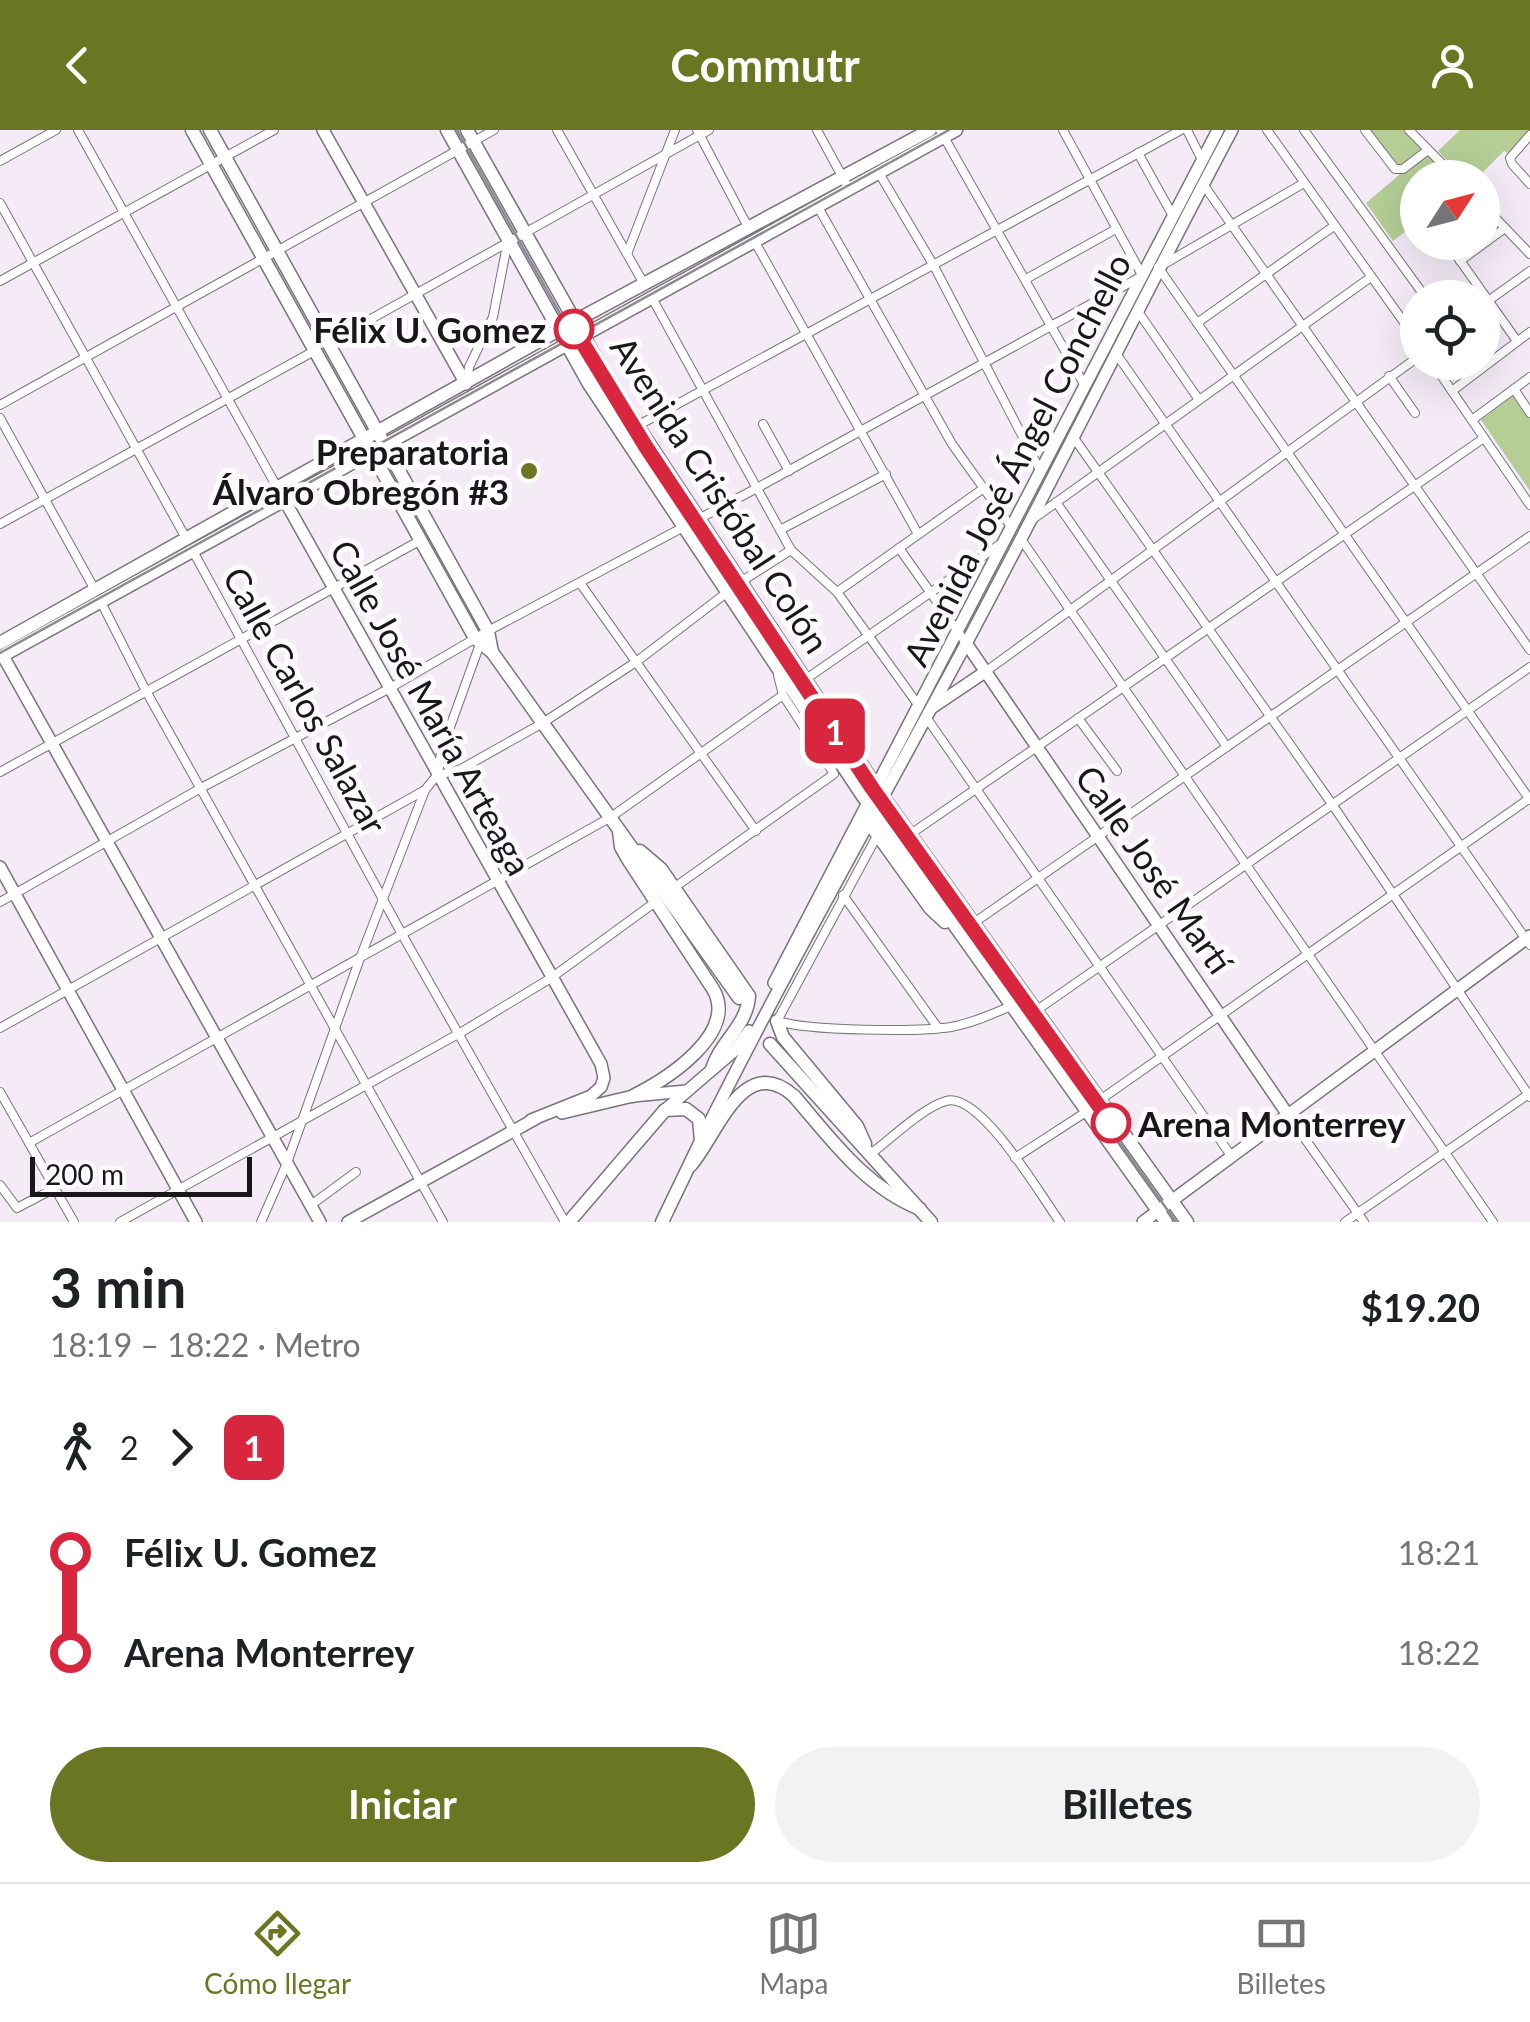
<!DOCTYPE html>
<html lang="es">
<meta charset="utf-8">
<style>
:root{--surface:#fff;--page:#f2f2f2;--text:#202124;--muted:#757577;--line:#e0e0e0;--accent:#6a7621}
body{margin:0;font-family:Lato,sans-serif;background:var(--page);color:var(--text);height:100vh;display:flex;flex-direction:column;font-size:38px;white-space:nowrap}
*{box-sizing:border-box;margin:0}
p{font-size:32px;color:var(--muted)}
.icon{flex:none;width:55px;height:55px;fill:none;stroke:currentColor;stroke-width:2;stroke-linecap:round;stroke-linejoin:round}
.map{position:relative;height:1092px;overflow:hidden}
.details{display:flex;flex-direction:column;background:var(--surface);flex:1}
.details>*{flex:none}
.badge{padding:0 20px;border-radius:15px;font-size:35px;line-height:65px}
.needle{width:65px;rotate:54deg}
.controls{position:absolute;left:1400px;top:30px;display:grid;gap:20px}
.controls a{display:grid;place-items:center;width:100px;height:100px;border-radius:50%;background:var(--surface);box-shadow:0 10px 40px #0002;font-size:50px}
.scale{position:absolute;left:30px;bottom:25px;width:222px;box-sizing:border-box;padding-left:10px;border:5px solid #1a171b;border-top:0;font-size:28px;line-height:35px;white-space:nowrap;color:#1a171b;-webkit-text-stroke:8px #fdfbfe;paint-order:stroke}
.map>.badge{position:absolute;translate:-50% -50%;box-shadow:0 0 0 5px #fff}
.legs{display:flex;align-items:center;gap:15px;height:110px;padding:0 50px;font-size:32px}
.legs p{margin-inline-start:auto}
.head{display:flex;align-items:center;justify-content:space-between;height:170px;padding:0 50px}
h1{font-size:55px;font-weight:700;line-height:75px}
.button{display:flex;gap:20px;margin-top:auto;padding:20px 50px}
.button a{flex:1;height:115px;border-radius:60px;background:var(--accent);color:#fff;font-size:40px;font-weight:700;line-height:115px;text-align:center}
.button a+a{background:var(--page);color:var(--text)}
ul{padding:0 50px;list-style:none}
li{display:flex;align-items:center;gap:35px;height:100px;font-size:38px}
li i{display:grid;place-items:center;width:15px;height:100%;margin:0 12px;background:currentColor}
li i::after{content:'';width:25px;height:25px;margin:-12px;border:8px solid;border-radius:50%;background:var(--surface)}
li p{margin-inline-start:auto}
li:first-child i{background:linear-gradient(#0000 50%,currentColor 0)}
li:last-child i{background:linear-gradient(currentColor 50%,#0000 0)}
header{display:flex;justify-content:space-between;align-items:center;height:130px;padding:0 50px;background:var(--accent);color:#fff;font-size:45px;font-weight:700}
.tab-bar{display:flex;justify-content:space-around;align-items:center;height:140px;border-top:2px solid var(--line);background:var(--surface);font-size:28px;color:var(--muted)}
.tab-bar a{display:grid;justify-items:center;gap:5px}
.tab-bar .on{color:var(--accent)}
.map>svg:first-child{display:block}
.green{fill:#b4ce96}
.lines{fill:none;stroke-linecap:round;stroke-linejoin:round}
.street-casing{stroke:#7a727d;stroke-width:10}
.secondary-casing{stroke:#7a727d;stroke-width:14}
.primary-casing{stroke:#7a727d;stroke-width:15}
.street{stroke:#fff;stroke-width:8}
.secondary{stroke:#fff;stroke-width:11}
.primary{stroke:#fff;stroke-width:12}
.rail{stroke:#8f8991;stroke-width:2.5}
.line-1-casing{stroke:#fff;stroke-width:22}
.line-1{stroke:#d7263d;stroke-width:15}
.stop-1-dot{fill:#fff;stroke:#d7263d;stroke-width:5}
.poi-dot{fill:#6a7621;stroke:#fdfbfe;stroke-width:4}
.labels{text-anchor:middle;dominant-baseline:central;stroke-width:10;stroke-linejoin:round;paint-order:stroke}
.stop-label{font-size:35px;font-weight:bold;fill:#1a171b;stroke:#fdfbfe;text-anchor:end}
.poi-label{font-size:35px;font-weight:bold;fill:#1a171b;stroke:#fdfbfe;text-anchor:end}
.street-label{font-size:35px;fill:#1a171b;stroke:#fdfbfe}
</style>
<header><svg class="icon" aria-label="back" viewBox="0 0 24 24"><path d="M15 5l-7 7 7 7"/></svg>Commutr<svg class="icon" aria-label="person" viewBox="0 0 24 24"><circle cx="12" cy="8" r="4"/><path d="M4 21q1-7 8-7t8 7"/></svg></header>
<div class="map">
<svg width="1530" height="1092" viewBox="0 0 1530 1092">
<rect width="100%" height="100%" fill="#f4ebf7"/>
<g class="green">
<polygon points="1369,0 1405,0 1451,47 1418,48 1417,93 1393,111 1366,73 1399,45"/>
<polygon points="1460,0 1530,0 1530,2 1508,23 1504,21 1478,47 1463,47 1438,21"/>
<polygon points="1514,265 1530,289 1530,361 1481,290"/>
</g>
<g class="lines">
<g class="street-casing">
<g id="street">
<polyline points="78,0 278,359"/>
<polyline points="557,0 644,154"/>
<polyline points="697,0 748,97"/>
<polyline points="817,0 849,59"/>
<polyline points="940,0 1085,256"/>
<polyline points="1063,0 1142,145"/>
<polyline points="1187,0 1202,30"/>
<polyline points="1267,0 1418,212"/>
<polyline points="1304,0 1426,168"/>
<polyline points="1365,0 1395,39 1403,39 1428,20"/>
<polyline points="1409,0 1456,48"/>
<polyline points="1530,5 1510,28 1512,34 1530,54"/>
<polyline points="1138,23 1173,86"/>
<polyline points="0,31 56,0"/>
<polyline points="879,43 934,136 1041,342"/>
<polyline points="1203,54 1530,520"/>
<polyline points="0,73 187,410"/>
<polyline points="1482,74 1530,124"/>
<polyline points="818,77 952,314 1012,398"/>
<polyline points="755,112 918,404"/>
<polyline points="1447,112 1517,211"/>
<polyline points="627,124 675,0"/>
<polyline points="1460,131 1505,98"/>
<polyline points="1166,133 1304,53"/>
<polyline points="1158,137 1530,670"/>
<polyline points="1026,149 1116,99"/>
<polyline points="0,151 274,0"/>
<polyline points="652,168 791,420 837,462 919,576"/>
<polyline points="1488,171 1530,141"/>
<polyline points="1137,180 1199,270"/>
<polyline points="1197,193 1334,96"/>
<polyline points="328,213 709,0"/>
<polyline points="1115,222 1530,815"/>
<polyline points="1432,232 1530,375"/>
<polyline points="1389,246 1415,283"/>
<polyline points="467,253 469,237 493,187 508,110"/>
<polyline points="1514,259 1530,283"/>
<polyline points="1452,261 1530,202"/>
<polyline points="0,275 494,0"/>
<polyline points="0,288 95,460"/>
<polyline points="1472,290 1530,247"/>
<polyline points="763,294 789,341"/>
<polyline points="637,296 1181,0"/>
<polyline points="1074,308 1332,674 1530,967"/>
<polyline points="1056,372 1227,617"/>
<polyline points="1033,389 1371,147"/>
<polyline points="0,394 316,220"/>
<polyline points="780,400 886,344"/>
<polyline points="1021,409 1493,1092"/>
<polyline points="899,418 966,513"/>
<polyline points="194,423 403,806 565,1092"/>
<polyline points="580,453 756,701"/>
<polyline points="837,462 984,358"/>
<polyline points="101,472 146,561 443,1092"/>
<polyline points="985,542 1418,227"/>
<polyline points="806,549 999,415"/>
<polyline points="926,587 1232,1027"/>
<polyline points="1078,588 1117,641"/>
<polyline points="0,642 421,410"/>
<polyline points="439,645 461,639 541,594 636,532 742,451 791,420"/>
<polyline points="915,701 1484,308"/>
<polyline points="675,757 834,644 783,565 778,545"/>
<polyline points="843,765 938,898"/>
<polyline points="0,772 201,658 390,558 488,501 757,358 1140,147"/>
<polyline points="975,792 1530,406"/>
<polyline points="1037,880 1530,537"/>
<polyline points="777,891 877,706"/>
<path d="M778,891C807,901 920,902 951,897C973,893 992,884 1011,876"/>
<polyline points="0,898 425,660"/>
<polyline points="0,962 74,1092"/>
<polyline points="1100,970 1530,668"/>
<polyline points="1288,985 1364,1092"/>
<polyline points="29,1013 611,687 783,565"/>
<path d="M869,1025C891,1009 922,978 946,971C980,961 1041,1066 1060,1092"/>
<polyline points="1015,1028 1086,982"/>
<polyline points="0,1055 17,1078 55,1058"/>
<polyline points="311,1075 356,1042"/>
<polyline points="120,1092 460,903 551,848 654,773"/>
<polyline points="261,1092 287,1033 359,831 425,660 438,644 441,622 480,514"/>
<polyline points="1345,1092 1530,963"/>
</g>
</g>
<g class="secondary-casing">
<g id="secondary">
<polyline points="323,0 466,254"/>
<polyline points="281,364 601,934 604,948 601,957 591,966 531,990"/>
<polyline points="966,513 1288,985"/>
<polyline points="3,526 320,1092"/>
<polyline points="933,577 985,542"/>
<polyline points="0,737 196,1092"/>
<polyline points="774,853 1218,0"/>
<polyline points="665,980 735,920 749,901"/>
<polyline points="562,983 633,966 686,961"/>
<path d="M701,1010C785,841 879,676 968,510C1058,341 1142,169 1232,0"/>
<polyline points="348,1092 535,989"/>
<polyline points="1143,1092 1530,806"/>
</g>
</g>
<g class="primary-casing">
<g id="primary">
<polyline points="192,0 475,508 492,522 739,868"/>
<polyline points="210,0 488,501 492,522"/>
<polyline points="447,0 589,254 864,668"/>
<polyline points="467,0 615,262 873,652"/>
<polyline points="0,513 573,192 930,0"/>
<polyline points="0,527 956,0"/>
<polyline points="887,672 1187,1092"/>
<polyline points="878,688 1166,1092"/>
<polyline points="869,693 930,778 945,792"/>
<path d="M619,701L621,717L629,731L713,859C739,903 667,949 633,966"/>
<path d="M640,721L661,739L749,866C747,896 720,912 712,939"/>
<polyline points="777,891 783,907 857,996 865,1014"/>
<polyline points="770,914 931,1092"/>
<path d="M691,1035C717,1005 743,921 794,966C831,1009 865,1057 920,1079"/>
<polyline points="569,1092 665,980 686,979 699,989 701,1011 662,1092"/>
</g>
</g>
<use href="#street" class="street"/>
<use href="#secondary" class="secondary"/>
<use href="#primary" class="primary"/>
<g class="rail">
<polyline points="457,0 600,255 640,318 903,709 1176,1092"/>
<polyline points="0,523 949,0"/>
</g>
</g>
<g class="lines">
<g class="line-1-casing">
<polyline id="line-1" points="574,199 646,317 872,658 1111,993"/>
</g>
<use href="#line-1" class="line-1"/>
</g>
<g class="stop-1-dot">
<circle cx="574" cy="199" r="18"/>
<circle cx="1111" cy="993" r="18"/>
</g>
<circle class="poi-dot" cx="529" cy="341" r="10"/>
<g class="labels">
<g class="stop-label">
<text x="546" y="199">Félix U. Gomez</text>
<text x="1138" y="993" text-anchor="start">Arena Monterrey</text>
</g>
<g class="poi-label">
<text x="509" y="321">Preparatoria<tspan x="509" dy="40">Álvaro Obregón #3</tspan></text>
</g>
<g class="street-label">
<text transform="translate(1016 329) rotate(-63)">Avenida José Ángel Conchello</text>
<text transform="translate(721 364) rotate(57)">Avenida Cristóbal Colón</text>
<text transform="translate(306 570) rotate(61)">Calle Carlos Salazar</text>
<text transform="translate(432 577) rotate(61)">Calle José María Arteaga</text>
<text transform="translate(1155 739) rotate(55)">Calle José Martí</text>
</g>
</g>
</svg>
<div class="controls">
<a><svg class="needle" viewBox="-14 -14 28 28"><path d="M0-13l5 13h-10z" fill="#e53935"/><path d="M0 13l5-13h-10z" fill="#757577"/></svg></a>
<a><svg class="icon" aria-label="locate" viewBox="0 0 24 24"><circle cx="12" cy="12" r="6"/><path d="M12 2v4M12 18v4M2 12h4M18 12h4"/></svg></a>
</div>
<div class="scale">200 m</div>
<b class="badge" style="left:835px;top:601px;background:#d7263d;color:#fff">1</b>
</div>
<section class="details">
<div class="head"><div><h1>3 min</h1><p>18:19 – 18:22 · Metro</p></div><b>$19.20</b></div>
<div class="legs"><svg class="icon" aria-label="walk" viewBox="0 0 24 24"><circle cx="13" cy="4" r="2"/><path d="M13 8l-2 6 4 7M11 14l-3 7M7 12l3-4h3l4 4"/></svg>2<svg class="icon" aria-label="forward" viewBox="0 0 24 24"><path d="M9 5l7 7-7 7"/></svg><b class="badge" style="background:#d7263d;color:#fff">1</b></div>
<ul>
<li><i style="color:#d7263d"></i><b>Félix U. Gomez</b><p>18:21</p></li>
<li><i style="color:#d7263d"></i><b>Arena Monterrey</b><p>18:22</p></li>
</ul>
<div class="button"><a>Iniciar</a><a>Billetes</a></div>
</section>
<nav class="tab-bar">
<a class="on"><svg class="icon" aria-label="directions" viewBox="0 0 24 24"><path d="M12 3l9 9-9 9-9-9zM9 14v-3h6M13 9l2 2-2 2"/></svg>Cómo llegar</a>
<a><svg class="icon" aria-label="map" viewBox="0 0 24 24"><path d="M3 6l6-2 6 2 6-2v14l-6 2-6-2-6 2zM9 4v14M15 6v14"/></svg>Mapa</a>
<a><svg class="icon" aria-label="tickets" viewBox="0 0 24 24"><path d="M3 7h18v10H3zM15 7v10"/></svg>Billetes</a>
</nav>
